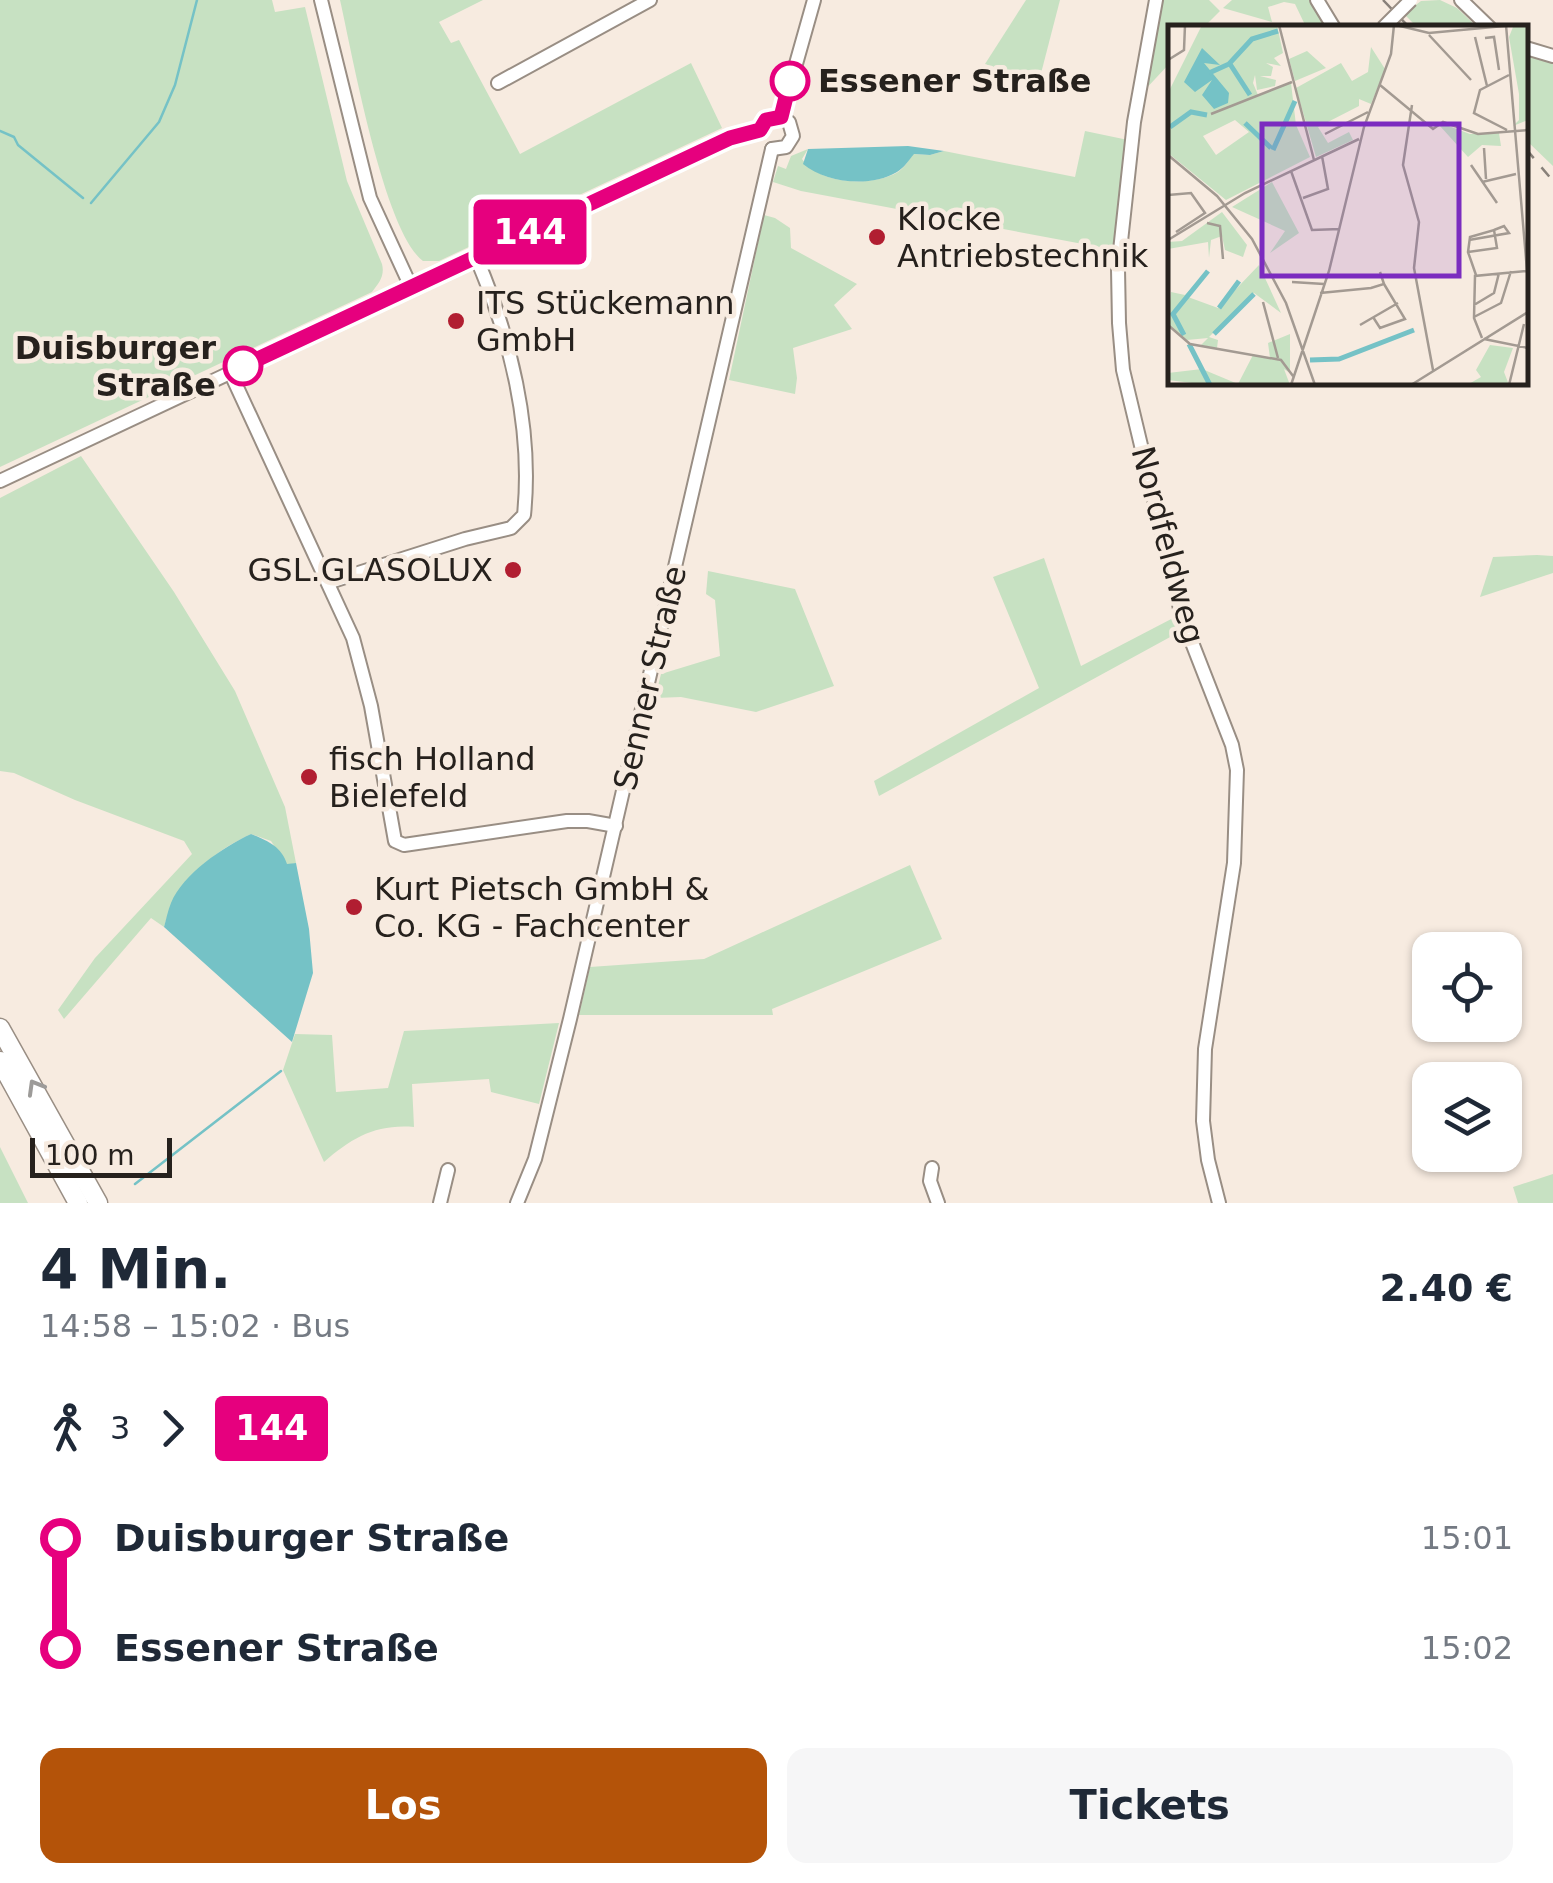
<!DOCTYPE html>
<html lang="de">
<meta charset="utf-8">
<style>
:root{--surface:#fff;--page:#f6f6f7;--text:#1f2937;--muted:#747a83;--accent:#b45309}
body{margin:0;font-family:"DejaVu Sans",sans-serif;background:var(--page);color:var(--text);height:100vh;display:flex;flex-direction:column;font-size:38px;white-space:nowrap}
*{box-sizing:border-box;margin:0}
p{font-size:32px;color:var(--muted)}
.icon{flex:none;width:55px;height:55px;fill:none;stroke:currentColor;stroke-width:2;stroke-linecap:round;stroke-linejoin:round}
.map{position:relative;height:1203px;overflow:hidden}
.sheet{display:flex;flex-direction:column;background:var(--surface);flex:1}
.sheet>*{flex:none}
.badge{padding:0 20px;border-radius:8px;font-size:35px;line-height:65px}
.buttons{position:absolute;left:1412px;top:932px;display:grid;gap:20px}
.buttons a{display:grid;place-items:center;width:110px;height:110px;border-radius:20px;background:var(--surface);box-shadow:0 2px 8px #0004;font-size:50px}
.scale{position:absolute;left:30px;bottom:25px;width:142px;box-sizing:border-box;padding-left:10px;border:5px solid #26211d;border-top:0;font-size:28px;line-height:35px;white-space:nowrap;color:#26211d;-webkit-text-stroke:8px #f7ebe0;paint-order:stroke}
.map>.badge{position:absolute;translate:-50% -50%;box-shadow:0 0 0 5px #fff}
.legs{display:flex;align-items:center;gap:15px;height:110px;padding:0 40px;font-size:32px}
.legs p{margin-inline-start:auto}
.headline{display:flex;align-items:center;justify-content:space-between;height:170px;padding:0 40px}
h1{font-size:55px;font-weight:700;line-height:75px}
.cta{display:flex;gap:20px;margin-top:auto;padding:20px 40px}
.cta a{flex:1;height:115px;border-radius:20px;background:var(--accent);color:#fff;font-size:40px;font-weight:700;line-height:115px;text-align:center}
.cta a+a{background:var(--page);color:var(--text)}
ul{padding:0 40px;list-style:none}
li{display:flex;align-items:center;gap:35px;height:110px;font-size:38px}
li i{display:grid;place-items:center;width:15px;height:100%;margin:0 12px;background:currentColor}
li i::after{content:'';width:25px;height:25px;margin:-12px;border:8px solid;border-radius:50%;background:var(--surface)}
li p{margin-inline-start:auto}
li:first-child i{background:linear-gradient(#0000 50%,currentColor 0)}
li:last-child i{background:linear-gradient(currentColor 50%,#0000 0)}
.map>svg:first-child{display:block}
.green{fill:#c7e1c2}
.water{fill:#75c2c6}
.lines{fill:none;stroke-linecap:round;stroke-linejoin:round}
.stream{stroke:#75c2c6;stroke-width:2.5}
.minor-casing{stroke:#998e84;stroke-width:16}
.highway-casing{stroke:#998e84;stroke-width:21}
.minor{stroke:#fff;stroke-width:12}
.highway{stroke:#fff;stroke-width:18}
.rail{stroke:#89817a;stroke-width:2.5;stroke-dasharray:12 12;stroke-linecap:butt}
.minor-bridge-casing{stroke:#998e84;stroke-width:16;stroke-linecap:butt}
.minor-bridge{stroke:#fff;stroke-width:12}
.oneway{stroke:#9d9b99}
.line-1-casing{stroke:#fff;stroke-width:22}
.line-1{stroke:#e6007e;stroke-width:15}
.stop-1-dot{fill:#fff;stroke:#e6007e;stroke-width:5}
.poi-dot{fill:#b11e31;stroke:#f7ebe0;stroke-width:4}
.labels{text-anchor:middle;dominant-baseline:central;stroke-width:9;stroke-linejoin:round;paint-order:stroke}
.stop-label{font-size:32px;font-weight:bold;fill:#26211d;stroke:#f7ebe0;text-anchor:start}
.poi-label{font-size:32px;fill:#26211d;stroke:#f7ebe0;text-anchor:start}
.street-label{font-size:32px;fill:#26211d;stroke:#f7ebe0}
.inset-river{fill:none;stroke:#75c2c6;stroke-width:5}
.inset-road{fill:none;stroke:#a39a92;stroke-width:2.5}
.view{fill:#7b2cbf;fill-opacity:0.15;stroke:#7b2cbf;stroke-width:5}
.inset-edge{fill:none;stroke:#26211d;stroke-width:5}
</style>
<div class="map">
<svg width="1553" height="1203" viewBox="0 0 1553 1203">
<rect width="100%" height="100%" fill="#f7ebe0"/>
<g class="green">
<path d="M0,0H272L275,12L305,7L347,181L382,264C385,276 379,283 372,292L0,467Z"/>
<path d="M340,0H483L439,22L451,43L459,40L520,154L691,63L722,128L439,261H423C384,232 352,53 340,0Z"/>
<polygon points="1026,0 1060,0 1038,85 985,64"/>
<polygon points="1160,0 1209,0 1220,11 1204,27 1170,28 1170,63 1141,94"/>
<polygon points="1232,0 1309,0 1325,27 1306,27 1295,4 1284,2 1268,7 1272,22 1223,8"/>
<polygon points="1440,0 1457,8 1477,27 1417,27 1404,14 1421,1"/>
<polygon points="1526,56 1553,63 1553,166 1526,140"/>
<path d="M1085,131L1128,140L1115,250L801,191L773,182L778,166L786,169L791,156L808,149L802,159C820,185 872,187 898,172C904,168 909,160 913,154L930,155L944,151L1075,177Z"/>
<polygon points="764,215 775,218 790,228 791,248 857,284 834,305 852,329 793,348 797,378 795,394 729,380"/>
<path d="M81,456L174,592L235,691L285,807L296,863L287,865L271,841L251,834C210,853 176,883 164,927L151,918L64,1019L58,1010L95,958L192,854L184,841L75,800L14,773L0,771V498Z"/>
<polygon points="1537,555 1553,556 1553,573 1480,597 1493,557"/>
<polygon points="1044,558 1081,666 1177,616 1183,630 879,796 874,781 1039,688 993,577"/>
<polygon points="708,571 795,589 834,686 756,712 681,697 655,698 661,674 720,656 715,600 706,594"/>
<polygon points="910,865 942,939 772,1009 773,1015 579,1015 590,967 704,959"/>
<path d="M559,1023L539,1104L491,1092L489,1079L412,1084L414,1127C375,1124 352,1138 324,1162L283,1070L295,1034L332,1035L336,1092L388,1088L404,1031Z"/>
<polygon points="0,1147 28,1203 0,1203"/>
<polygon points="1553,1174 1553,1203 1518,1203 1513,1187"/>
</g>
<g class="water">
<path d="M908,146L944,151L930,155L914,154C909,160 904,168 897,172C870,188 826,183 803,164L808,149Z"/>
<path d="M251,834C267,840 282,847 287,864L296,863L309,929L313,973L292,1042L164,927C166,920 168,910 171,903C183,874 223,847 251,834Z"/>
</g>
<g class="lines">
<g class="stream">
<polyline points="0,131 14,137 18,145 83,198"/>
<polyline points="91,203 159,122 175,85 197,0"/>
<polyline points="135,1184 281,1071"/>
</g>
<g class="minor-casing">
<g id="minor">
<polyline points="321,0 370,198 411,287"/>
<polyline points="1156,0 1134,122 1118,269 1119,323 1123,370 1182,617 1232,745 1237,770 1234,863 1205,1049 1203,1121 1208,1160 1219,1203"/>
<polyline points="1317,0 1334,28"/>
<polyline points="1461,0 1490,28"/>
<polyline points="1526,48 1553,56"/>
<polyline points="498,83 650,0"/>
<polyline points="781,117 814,0"/>
<polyline points="772,149 786,147 793,136 789,122 781,117"/>
<polyline points="230,372 353,638 371,706 395,841 404,845 567,821 588,821 616,826"/>
<polyline points="0,481 730,138 760,130"/>
<path d="M330,582L465,539L511,528L524,515C533,428 510,336 476,257"/>
<polyline points="932,1168 930,1181 938,1203"/>
<polyline points="440,1203 448,1170"/>
<polyline points="517,1203 535,1159 570,1019 772,149"/>
</g>
</g>
<g class="highway-casing">
<g id="highway">
<polyline points="0,1028 98,1203"/>
<polyline points="0,1061 78,1203"/>
</g>
</g>
<use href="#minor" class="minor"/>
<use href="#highway" class="highway"/>
<g class="rail">
<polyline points="1383,0 1410,28"/>
<polyline points="1526,149 1553,181"/>
</g>
<g class="minor-bridge-casing">
<polyline id="minor-bridge" points="1383,28 1411,0"/>
</g>
<use href="#minor-bridge" class="minor-bridge"/>
</g>
<defs><path id="oneway-chevron" d="M-2-3.5L2.5 0L-2 3.5" fill="none" stroke-width="1.6" stroke-linecap="round" stroke-linejoin="round" transform="scale(2.5)"/></defs>
<use class="oneway" href="#oneway-chevron" transform="translate(35 1087) rotate(-120)"/>
<g class="lines">
<g class="line-1-casing">
<polyline id="line-1" points="243,366 730,138 760,130 766,120 781,117 790,81"/>
</g>
<use href="#line-1" class="line-1"/>
</g>
<g class="stop-1-dot">
<circle cx="790" cy="81" r="18"/>
<circle cx="243" cy="366" r="18"/>
</g>
<g class="poi-dot">
<circle cx="877" cy="237" r="10"/>
<circle cx="456" cy="321" r="10"/>
<circle cx="513" cy="570" r="10"/>
<circle cx="309" cy="777" r="10"/>
<circle cx="354" cy="907" r="10"/>
</g>
<g class="labels">
<g class="stop-label">
<text x="818" y="81">Essener Straße</text>
<text x="216" y="348" text-anchor="end">Duisburger<tspan x="216" dy="37">Straße</tspan></text>
</g>
<g class="poi-label">
<text x="897" y="219">Klocke<tspan x="897" dy="37">Antriebstechnik</tspan></text>
<text x="476" y="303">ITS Stückemann<tspan x="476" dy="37">GmbH</tspan></text>
<text x="493" y="570" text-anchor="end">GSL.GLASOLUX</text>
<text x="329" y="759">fisch Holland<tspan x="329" dy="37">Bielefeld</tspan></text>
<text x="374" y="889">Kurt Pietsch GmbH &amp;<tspan x="374" dy="37">Co. KG - Fachcenter</tspan></text>
</g>
<g class="street-label">
<text transform="translate(1168 545) rotate(75)">Nordfeldweg</text>
<text transform="translate(650 678) rotate(-77)">Senner Straße</text>
</g>
</g>
<g transform="translate(1168 25)">
<rect width="360" height="360" fill="#f7ebe0"/>
<path d="M34,0H109L115,28L106,33L113,41L98,38L105,42L103,51H92L108,55L107,61L89,65L87,50L85,58L90,70L123,58L128,100L142,132L58,175L0,128V68ZM67,95L81,107L48,130L35,111ZM360,0V95L345,101L351,95V69L341,12L345,2ZM203,22L217,44L203,79L191,74V81L150,102L160,118L181,107L185,115L148,132L128,63L173,38L184,56L200,47ZM139,26L158,43L127,56L121,34ZM278,100L302,109L331,108L333,121L314,120L300,132L272,101ZM104,157L131,208L102,228L117,206L64,182ZM54,187L79,220L75,232L57,225L54,211L43,215L41,233L40,217L0,224V217L14,216ZM91,240L113,288L86,268L41,312L50,315L49,323L33,320L40,313L19,315L0,299L3,267L17,270L40,246L20,272L50,283ZM122,309V348L116,344L122,360H40L0,355V348L34,344L70,359L85,330L102,333L100,318ZM322,320L345,323L336,347L341,360H299L313,352L308,345Z" fill="#c7e1c2" fill-rule="evenodd"/>
<path d="M34,23L52,40L36,38L61,68L60,78L46,84L34,70L44,55L27,67L16,57Z" fill="#75c2c6"/>
<path class="inset-river" d="M62,39L82,70M41,48L61,39L84,14L110,6M77,98L103,123M2,102L23,87L39,90M105,125L127,76M51,283L71,256M46,309L86,269M16,310L5,289L40,246M21,319L42,360M142,335L171,334L246,305"/>
<path class="inset-road" d="M111,0L146,135M228,0L261,8L347,0M338,0L360,257M261,10L303,55M307,12L319,61M317,13L326,12L331,45M0,35L16,25L17,0M212,60L265,104L275,97L310,109L360,105M244,80L235,140L251,197L246,243L265,345M43,89L124,57M339,105L306,88L312,65L341,50M157,109L200,87M316,123L318,154M0,130L49,171L84,214L118,278L147,360M303,140L329,178M123,146L144,205L172,204M314,157L348,149M0,170L23,168L37,188L8,207M135,173L160,164L154,131M39,198L52,201L55,234M0,215L77,168L191,114M301,215L341,208L336,201L326,205M300,227L329,223L326,205L302,212L300,227L308,250M124,257L156,259M152,268L203,263L216,259L212,247M95,277L110,333M306,280L326,268L331,248M205,292L212,303L237,294L216,259M306,292L333,278L343,246M0,300L22,319L113,335L125,351M192,300L230,278M314,313L306,293L307,251L359,246M316,314L360,323M123,360L161,246L196,102L223,29L226,0M243,360L360,287M341,360L356,299"/>
<path class="view" d="M94,99H291V251H94Z"/>
<rect width="360" height="360" class="inset-edge"/>
</g>
</svg>
<div class="buttons">
<a><svg class="icon" aria-label="locate" viewBox="0 0 24 24"><circle cx="12" cy="12" r="6"/><path d="M12 2v4M12 18v4M2 12h4M18 12h4"/></svg></a>
<a><svg class="icon" aria-label="layers" viewBox="0 0 24 24"><path d="M12 4l9 5-9 5-9-5zM3 14l9 5 9-5"/></svg></a>
</div>
<div class="scale">100 m</div>
<b class="badge" style="left:530px;top:232px;background:#e6007e;color:#fff">144</b>
</div>
<section class="sheet">
<div class="headline"><div><h1>4 Min.</h1><p>14:58 – 15:02 · Bus</p></div><b>2.40 €</b></div>
<div class="legs"><svg class="icon" aria-label="walk" viewBox="0 0 24 24"><circle cx="13" cy="4" r="2"/><path d="M13 8l-2 6 4 7M11 14l-3 7M7 12l3-4h3l4 4"/></svg>3<svg class="icon" aria-label="forward" viewBox="0 0 24 24"><path d="M9 5l7 7-7 7"/></svg><b class="badge" style="background:#e6007e;color:#fff">144</b></div>
<ul>
<li><i style="color:#e6007e"></i><b>Duisburger Straße</b><p>15:01</p></li>
<li><i style="color:#e6007e"></i><b>Essener Straße</b><p>15:02</p></li>
</ul>
<div class="cta"><a>Los</a><a>Tickets</a></div>
</section>
